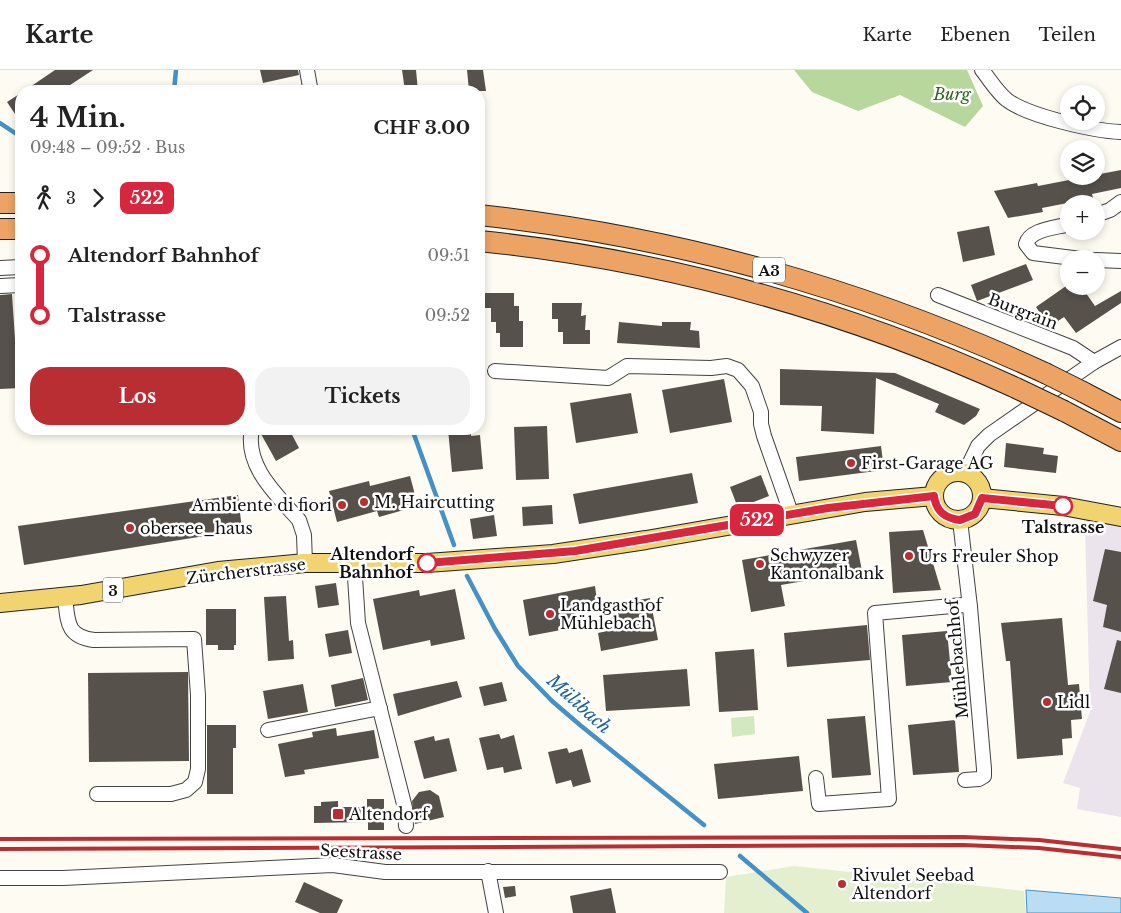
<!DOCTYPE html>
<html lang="de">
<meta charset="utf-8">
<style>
:root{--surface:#fff;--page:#f2f2f2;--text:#222;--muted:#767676;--line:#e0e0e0;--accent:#b82e33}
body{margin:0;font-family:"Libre Baskerville",serif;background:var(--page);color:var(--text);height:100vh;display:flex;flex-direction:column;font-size:19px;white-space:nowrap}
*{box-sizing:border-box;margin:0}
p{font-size:16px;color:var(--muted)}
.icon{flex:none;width:28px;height:28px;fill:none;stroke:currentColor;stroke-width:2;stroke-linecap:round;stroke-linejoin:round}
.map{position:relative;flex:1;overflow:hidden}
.details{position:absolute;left:15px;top:15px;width:470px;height:350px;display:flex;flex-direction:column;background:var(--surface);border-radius:20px;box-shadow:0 2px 8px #0003}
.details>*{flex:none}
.badge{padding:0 10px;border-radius:8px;font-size:18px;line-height:32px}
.fabs{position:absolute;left:1060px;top:15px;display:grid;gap:10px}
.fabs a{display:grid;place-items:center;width:45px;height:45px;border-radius:50%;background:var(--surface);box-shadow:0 2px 8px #0003;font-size:25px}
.map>.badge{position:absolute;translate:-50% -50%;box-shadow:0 0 0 2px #fff}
.legs{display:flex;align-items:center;gap:8px;height:55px;padding:0 15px;font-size:16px}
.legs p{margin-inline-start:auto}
.summary{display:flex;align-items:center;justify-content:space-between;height:85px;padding:0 15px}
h1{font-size:28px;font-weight:700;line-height:38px}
.primary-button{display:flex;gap:10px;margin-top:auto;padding:10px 15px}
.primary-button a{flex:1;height:58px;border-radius:20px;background:var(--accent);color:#fff;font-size:20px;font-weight:700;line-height:58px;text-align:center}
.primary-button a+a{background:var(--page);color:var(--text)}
ul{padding:0 15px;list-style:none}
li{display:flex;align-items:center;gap:18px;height:60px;font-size:19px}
li i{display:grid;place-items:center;width:8px;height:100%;margin:0 6px;background:currentColor}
li i::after{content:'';width:12px;height:12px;margin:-6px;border:4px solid;border-radius:50%;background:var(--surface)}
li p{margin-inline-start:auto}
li:first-child i{background:linear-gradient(#0000 50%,currentColor 0)}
li:last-child i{background:linear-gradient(currentColor 50%,#0000 0)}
header{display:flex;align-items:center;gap:30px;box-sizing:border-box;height:70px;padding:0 25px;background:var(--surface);border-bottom:1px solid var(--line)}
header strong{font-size:24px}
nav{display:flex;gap:28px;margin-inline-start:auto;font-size:18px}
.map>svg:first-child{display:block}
.industrial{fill:#ece4ed}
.green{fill:#d3e8bd}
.forest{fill:#b7d79d}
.pitch{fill:#e3efce}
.water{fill:#baddf3;stroke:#4591c6}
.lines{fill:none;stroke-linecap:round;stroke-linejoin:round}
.stream{stroke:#4591c6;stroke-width:4.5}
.building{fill:#57514c}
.minor-casing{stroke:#424242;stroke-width:16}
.major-casing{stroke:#202020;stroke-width:20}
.highway-casing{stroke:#202020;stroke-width:22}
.minor{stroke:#fff;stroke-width:14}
.major{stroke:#f1d370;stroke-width:18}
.highway{stroke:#eca363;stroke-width:20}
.rail{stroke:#b82e33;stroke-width:4}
.highway-bridge-casing{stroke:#202020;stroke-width:22;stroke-linecap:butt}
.highway-bridge{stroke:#eca363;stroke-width:20}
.line-1-casing{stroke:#fff;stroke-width:11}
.line-1{stroke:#d7263d;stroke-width:8}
.poi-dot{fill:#b82e33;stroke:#fff;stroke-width:2}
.stop-1-dot{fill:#fff;stroke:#d7263d;stroke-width:2.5}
.labels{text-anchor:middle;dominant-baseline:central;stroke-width:5;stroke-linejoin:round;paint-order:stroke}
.shield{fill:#fff;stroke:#575757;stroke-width:1}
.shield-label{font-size:15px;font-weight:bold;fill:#0f0f0f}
.park-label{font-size:16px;font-style:italic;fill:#2f6422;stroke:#fff}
.street-label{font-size:16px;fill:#0f0f0f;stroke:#fff}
.poi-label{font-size:16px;fill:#0f0f0f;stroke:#fff;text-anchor:start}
.stop-label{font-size:16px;font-weight:bold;fill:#0f0f0f;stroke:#fff}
.water-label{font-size:18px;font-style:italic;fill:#1f639b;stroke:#fff}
</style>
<header>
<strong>Karte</strong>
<nav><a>Karte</a><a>Ebenen</a><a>Teilen</a></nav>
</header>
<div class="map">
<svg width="1121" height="843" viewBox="0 0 1121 843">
<rect width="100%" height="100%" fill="#fefcf2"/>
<polygon class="industrial" points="1088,440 1121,447 1121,747 1077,739 1080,718 1063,713 1090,642 1085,459"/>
<polygon class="green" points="754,646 755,664 732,667 731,648"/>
<polygon class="forest" points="794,0 967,0 983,36 965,57 900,25 858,41 812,22"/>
<polygon class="pitch" points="794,796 1024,821 1026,843 724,843 726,807"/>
<polygon class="water" points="1026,820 1121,828 1121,843 1027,843"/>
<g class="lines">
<g class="stream">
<polyline points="174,21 176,0"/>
<polyline points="0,53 21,67"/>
<polyline points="412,359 454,475"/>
<polyline points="467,506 495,559 518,596 552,631 580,655 704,755"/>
<polyline points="740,786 807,843"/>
</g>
</g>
<g class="building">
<polygon points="55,0 93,0 61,21 24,21"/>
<polygon points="260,0 298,0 299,5 263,13"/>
<polygon points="402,0 416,0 418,21 405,21"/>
<polygon points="467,0 483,0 486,21 469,21"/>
<polygon points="21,23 21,53 7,32"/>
<polygon points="1121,100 1121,118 1092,124 1093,128 1042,138 1043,142 1008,148 994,121 1037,113 1038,116"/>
<polygon points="989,156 995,185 963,192 957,162"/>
<polygon points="1026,194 1033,210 977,231 971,215"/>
<polygon points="1066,216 1081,216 1095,236 1121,221 1121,233 1076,263 1064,247 1049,257 1036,237"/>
<polygon points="484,223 514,223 514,236 519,236 519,251 523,251 523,277 500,277 500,263 496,263 496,252 491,252 491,238 484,238"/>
<polygon points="12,224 16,284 21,284 21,318 0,319 0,225"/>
<polygon points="552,233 582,233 581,246 586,245 585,260 590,260 590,274 563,274 563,262 558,262 558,249 552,249"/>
<polygon points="619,252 662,256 662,252 691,252 690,260 699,261 700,278 617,273"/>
<polygon points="780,299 895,303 980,339 976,346 964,355 935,342 939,334 876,308 874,364 821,361 822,336 780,335"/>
<polygon points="724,309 732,352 670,363 662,320"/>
<polygon points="631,323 638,363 576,373 570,333"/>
<polygon points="547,356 549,409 516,410 514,357"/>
<polygon points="269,359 289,359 299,378 276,391 261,364"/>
<polygon points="448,359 471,359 471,366 480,365 483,399 452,402"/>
<polygon points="1006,373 1044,378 1043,384 1058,386 1056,403 1004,397"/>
<polygon points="881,376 884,400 799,411 796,387"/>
<polygon points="692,403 698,433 579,454 573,424"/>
<polygon points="761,405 769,426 738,438 730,417"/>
<polygon points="410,406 418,436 379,447 377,441 337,452 329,421 369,411 370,416"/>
<polygon points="238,425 242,460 24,495 18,456"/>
<polygon points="552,435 553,454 523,456 522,437"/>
<polygon points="494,445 497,466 473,469 470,449"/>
<polygon points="923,460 941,520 893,523 889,462"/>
<polygon points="856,470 862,501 781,515 785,536 751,542 742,490"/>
<polygon points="1105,479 1121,482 1121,562 1103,557 1107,535 1093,531"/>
<polygon points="336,513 339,535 318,538 315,516"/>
<polygon points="595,516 597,531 573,536 577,557 529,566 523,530"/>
<polygon points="455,519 465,569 431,576 430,570 383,580 373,529 419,520 420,526"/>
<polygon points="286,526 289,571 293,570 294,589 268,591 264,527"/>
<polygon points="650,528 658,570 601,581 598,563 616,559 611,535"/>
<polygon points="206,539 236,539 236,575 234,575 234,580 218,580 218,575 206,575"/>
<polygon points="1062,548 1068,615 1079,614 1082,649 1071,650 1072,668 1062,669 1063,685 1017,689 1010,591 1006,591 1001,553"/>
<polygon points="867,555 870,590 787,597 784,563"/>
<polygon points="348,560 352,583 329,587 325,564"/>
<polygon points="947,561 952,612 906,616 902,565"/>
<polygon points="1117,570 1121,571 1121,623 1104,619"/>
<polygon points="754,579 758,640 719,642 715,582"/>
<polygon points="687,599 690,636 606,641 603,605"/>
<polygon points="188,602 189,691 89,692 88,603"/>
<polygon points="363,608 368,630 335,637 331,615"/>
<polygon points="457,611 462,627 398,646 393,624"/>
<polygon points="502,612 507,631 484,636 479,617"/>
<polygon points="303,614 308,642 268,649 263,621"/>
<polygon points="865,646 871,705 832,708 827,649"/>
<polygon points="955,650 959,702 913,705 908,655"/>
<polygon points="207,655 236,655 236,678 233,678 233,724 207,724"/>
<polygon points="336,658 337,666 374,660 379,688 304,700 305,704 285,707 278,674 313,667 312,662"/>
<polygon points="499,664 501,669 514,665 522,699 504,703 503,697 487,700 479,668"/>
<polygon points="434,666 435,671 449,668 457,701 424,709 414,671"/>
<polygon points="567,678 569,683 582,679 591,712 573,717 571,710 556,714 548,682"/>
<polygon points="799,686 803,721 718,729 714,694"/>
<polygon points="430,720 439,726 444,747 415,754 412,731 419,722"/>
<polygon points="367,729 384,729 384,760 368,760 368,752 314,753 314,736 321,736 321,732 338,731 338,737 367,737"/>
<polygon points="304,812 343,830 337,843 320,843 295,832"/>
<polygon points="515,816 516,826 505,828 503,817"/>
<polygon points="611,818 616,843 573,843 570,826"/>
</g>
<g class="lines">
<g class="minor-casing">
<g id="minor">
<polyline points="307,0 310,17"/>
<path d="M982,0C990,10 997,22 1007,30C1028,46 1094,61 1121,62"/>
<polyline points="1096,145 1110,140 1121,132"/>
<path d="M1069,154C1056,158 1030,159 1026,174L1033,183L1081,189"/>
<polyline points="1096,190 1121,191"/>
<polyline points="0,198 21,197"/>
<polyline points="0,216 21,215"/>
<polyline points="938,225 1073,278 1094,292"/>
<polyline points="495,301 608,308 627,296 711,298 727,296 738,300 752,316 761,342 761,354 764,366 791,443"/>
<path d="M252,359C244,396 277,425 299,450L304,465L305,493"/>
<polyline points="965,403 978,376 989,365 1094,292 1121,277"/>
<polyline points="960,450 970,537 984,699 984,706 979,709 965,710"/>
<polyline points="354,492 358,553 405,738 406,756"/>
<path d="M65,527C68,552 66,566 94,570L194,569L198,625V699L195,712L186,720L171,724H97"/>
<polyline points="268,660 380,638"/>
<polyline points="816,708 819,734 889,729 875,543 963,535 970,537"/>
<polyline points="488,801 496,843"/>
<polyline points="0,808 63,808 333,795 385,802 720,802"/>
</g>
</g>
<g class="major-casing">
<g id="major">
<circle cx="958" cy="426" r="24"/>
<polyline points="982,428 1063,436 1121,447"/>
<polyline points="0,533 81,525 218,501 305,493 427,493 553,484 646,470 865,432 934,426"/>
</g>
</g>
<g class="highway-casing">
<g id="highway">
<polyline points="0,133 21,133"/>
<path d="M479,145C679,167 863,219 1045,303"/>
<polyline points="0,159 21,159"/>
<path d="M479,171C666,190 845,240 1016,318"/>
<polyline points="1083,322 1121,342"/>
<polyline points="1064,341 1121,371"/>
</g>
</g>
<use href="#minor" class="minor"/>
<use href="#major" class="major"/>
<use href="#highway" class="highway"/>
<g class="rail">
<polyline points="0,769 963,767 1039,770 1121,779"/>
<polyline points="0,779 963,775 1039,778 1121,787"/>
</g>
<g class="highway-bridge-casing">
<g id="highway-bridge">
<polyline points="1045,303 1083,322"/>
<polyline points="1016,318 1064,341"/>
</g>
</g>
<use href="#highway-bridge" class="highway-bridge"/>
</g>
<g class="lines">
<g class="line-1-casing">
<path id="line-1" d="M427,493L575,481L828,438L934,426C936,441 944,448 960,450L975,444L982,428L1063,436"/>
</g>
<use href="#line-1" class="line-1"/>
</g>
<g class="poi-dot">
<circle cx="851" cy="393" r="5"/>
<circle cx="364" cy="432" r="5"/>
<circle cx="342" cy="435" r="5"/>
<circle cx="130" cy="458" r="5"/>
<circle cx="909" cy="486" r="5"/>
<circle cx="760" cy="494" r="5"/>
<circle cx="550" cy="544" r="5"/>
<circle cx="1047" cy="632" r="5"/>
<rect x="332" y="738" width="12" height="12" rx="2.5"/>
<circle cx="842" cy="814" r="5"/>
</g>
<g class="stop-1-dot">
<circle cx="1063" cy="436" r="9"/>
<circle cx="427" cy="493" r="9"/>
</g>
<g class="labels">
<g class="shield">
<rect x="753" y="187.5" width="32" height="25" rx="4"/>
<rect x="103" y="507.5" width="20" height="25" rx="4"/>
</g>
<g class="shield-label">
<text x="769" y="200">A3</text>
<text x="113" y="520">3</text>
</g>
<g class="park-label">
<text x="952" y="24">Burg</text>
</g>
<g class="street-label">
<text transform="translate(1023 241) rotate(21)">Burgrain</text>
<text transform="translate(246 501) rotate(-7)">Zürcherstrasse</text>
<text transform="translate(957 589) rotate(-95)">Mühlebachhof</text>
<text transform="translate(361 782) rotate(3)">Seestrasse</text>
</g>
<g class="poi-label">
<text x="861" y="393">First-Garage AG</text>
<text x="374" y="432">M. Haircutting</text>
<text x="332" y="435" text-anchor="end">Ambiente di fiori</text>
<text x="140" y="458">obersee_haus</text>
<text x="770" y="485">Schwyzer<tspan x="770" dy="18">Kantonalbank</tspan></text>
<text x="919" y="486">Urs Freuler Shop</text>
<text x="560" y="535">Landgasthof<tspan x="560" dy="18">Mühlebach</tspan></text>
<text x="1057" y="632">Lidl</text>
<text x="349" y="744">Altendorf</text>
<text x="852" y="805">Rivulet Seebad<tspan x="852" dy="18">Altendorf</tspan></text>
</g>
<g class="stop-label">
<text x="1063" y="457">Talstrasse</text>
<text x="413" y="484" text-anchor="end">Altendorf<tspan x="413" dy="18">Bahnhof</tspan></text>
</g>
<g class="water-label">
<text transform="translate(579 634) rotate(42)">Mülibach</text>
</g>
</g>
</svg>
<div class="fabs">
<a><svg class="icon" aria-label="locate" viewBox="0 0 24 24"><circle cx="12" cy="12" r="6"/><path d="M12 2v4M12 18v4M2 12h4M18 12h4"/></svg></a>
<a><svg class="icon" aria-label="layers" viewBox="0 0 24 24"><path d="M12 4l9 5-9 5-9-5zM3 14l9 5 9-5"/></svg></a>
<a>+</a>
<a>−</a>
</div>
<b class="badge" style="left:757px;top:450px;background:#d7263d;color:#fff">522</b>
<section class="details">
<div class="summary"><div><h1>4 Min.</h1><p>09:48 – 09:52 · Bus</p></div><b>CHF 3.00</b></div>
<div class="legs"><svg class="icon" aria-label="walk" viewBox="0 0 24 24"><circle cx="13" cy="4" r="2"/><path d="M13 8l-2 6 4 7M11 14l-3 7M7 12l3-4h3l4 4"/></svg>3<svg class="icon" aria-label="forward" viewBox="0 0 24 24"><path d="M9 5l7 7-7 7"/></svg><b class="badge" style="background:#d7263d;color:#fff">522</b></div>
<ul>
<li><i style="color:#d7263d"></i><b>Altendorf Bahnhof</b><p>09:51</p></li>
<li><i style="color:#d7263d"></i><b>Talstrasse</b><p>09:52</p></li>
</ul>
<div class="primary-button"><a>Los</a><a>Tickets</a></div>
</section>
</div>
